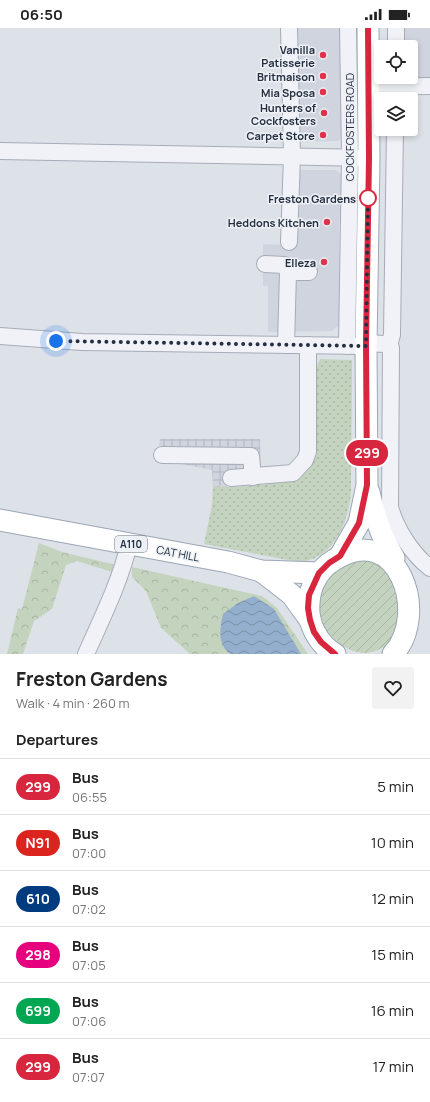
<!DOCTYPE html>
<meta charset="utf-8">
<style>
:root{--surface:#fff;--page:#f2f2f2;--text:#222;--muted:#767676;--line:#e0e0e0}
body{margin:0;font-family:Manrope,sans-serif;background:var(--page);color:var(--text);height:100vh;display:flex;flex-direction:column;font-size:15px;white-space:nowrap}
*{box-sizing:border-box;margin:0}
p{font-size:13px;color:var(--muted)}
.icon{flex:none;width:22px;height:22px;fill:none;stroke:currentColor;stroke-width:2;stroke-linecap:round;stroke-linejoin:round}
.map{position:relative;height:626px;overflow:hidden}
.drawer{display:flex;flex-direction:column;background:var(--surface);flex:1}
.drawer>*{flex:none}
.badge{padding:0 8px;border-radius:13px;font-size:14px;line-height:26px}
.controls{position:absolute;left:374px;top:12px;display:grid;gap:8px}
.controls a{display:grid;place-items:center;width:44px;height:44px;border-radius:4px;background:var(--surface);box-shadow:0 2px 6px #0003;font-size:20px}
.you{position:absolute;width:20px;height:20px;margin:-10px;border:3px solid #fff;border-radius:50%;background:#1a73e8;box-shadow:0 0 0 6px #1a73e833}
.map>.badge{position:absolute;translate:-50% -50%;box-shadow:0 0 0 2px #fff}
h2{padding:0 16px;font-size:15px;line-height:36px}
.round{display:grid;place-items:center;flex:none;width:42px;height:42px;border-radius:4px;background:var(--page)}
.summary{display:flex;align-items:center;justify-content:space-between;height:68px;padding:0 16px}
h1{font-size:19px;font-weight:700;line-height:30px}
ul{padding:0;list-style:none}
li{display:flex;align-items:center;gap:12px;height:56px;padding:0 16px;border-top:1px solid var(--line)}
li div{flex:1}
li b{display:block;font-size:15px}
li em{font-style:normal}
li .badge{min-width:44px;font-weight:700;text-align:center}
.status{display:flex;justify-content:space-between;align-items:center;height:28px;padding:0 20px;background:var(--surface);direction:ltr}
.status svg{height:11px;fill:currentColor}
.map>svg:first-child{display:block}
.built{fill:#cfd4de}
.industrial{fill:url(#industrial-grid)}
.grass{fill:url(#grass-dots)}
.forest{fill:url(#forest-crowns)}
.garden{fill:url(#garden-furrows)}
.water{fill:url(#water-waves)}
.lines{fill:none;stroke-linecap:round;stroke-linejoin:round}
.minor-casing{stroke:#a6acb7;stroke-width:18}
.major-casing{stroke:#9ba6b6;stroke-width:23}
.minor{stroke:#f0f2f7;stroke-width:16}
.major{stroke:#fff;stroke-width:21}
.line-casing{stroke:#fff;stroke-width:9}
.line{stroke:#d7263d;stroke-width:6}
.walk{stroke:#252f41;stroke-width:4;stroke-dasharray:0 7.2}
.poi-dot{fill:#dc344c;stroke:#edf1f6;stroke-width:1.5}
.stop-dot{fill:#fff;stroke:#d7263d;stroke-width:2}
.labels{text-anchor:middle;dominant-baseline:central;stroke-width:3;stroke-linejoin:round;paint-order:stroke}
.shield{fill:#edf1f6;stroke:#616977;stroke-width:1}
.shield-label{font-size:10px;font-weight:bold;fill:#252f41}
.poi-label{font-size:11px;font-weight:bold;fill:#252f41;stroke:#edf1f6;text-anchor:end}
.street-label{font-size:11px;fill:#252f41;stroke:#edf1f6}
.stop-label{font-size:11px;font-weight:bold;fill:#252f41;stroke:#edf1f6;text-anchor:end}
</style>
<div class="status"><b>06:50</b><svg viewBox="0 0 49 12"><path d="M0 12V9h3v3zM5 12V6h3v6zM10 12V3h3v9zM15 12V0h3v12zM26 1h20v11H26zM47 4h2v5h-2z"/></svg></div>
<div class="map">
<svg width="430" height="626" viewBox="0 0 430 626">
<defs>
<pattern id="industrial-grid" width="8" height="8" patternUnits="userSpaceOnUse"><rect width="8" height="8" fill="#cfd4de"/><path d="M0 4h8M4 0v8" fill="none" stroke="#b2b6c0"/></pattern>
<pattern id="grass-dots" width="8" height="8" patternUnits="userSpaceOnUse"><rect width="8" height="8" fill="#c3d3bd"/><path d="M2 2h.1M6 6h.1" fill="none" stroke="#a7b5a4" stroke-width="1.8" stroke-linecap="round"/></pattern>
<pattern id="forest-crowns" width="20" height="18" patternUnits="userSpaceOnUse"><rect width="20" height="18" fill="#c3d3bd"/><path d="M2 6a3 3 0 1 1 6 0M12 15a3 3 0 1 1 6 0" fill="none" stroke="#a7b5a4"/></pattern>
<pattern id="garden-furrows" width="10" height="10" patternUnits="userSpaceOnUse"><rect width="10" height="10" fill="#c3d3bd"/><path d="M-1 1l2-2M0 10L10 0M9 11l2-2" fill="none" stroke="#a7b5a4"/></pattern>
<pattern id="water-waves" width="16" height="10" patternUnits="userSpaceOnUse"><rect width="16" height="10" fill="#94afcd"/><path d="M0 5q4-4 8 0t8 0" fill="none" stroke="#798fa8"/></pattern>
</defs>
<rect width="100%" height="100%" fill="#dde2e9"/>
<g class="built">
<polygon points="283,0 340,0 342,109 338,113 285,114"/>
<polygon points="405,0 430,0 430,50 405,50 411,49 411,19 405,19"/>
<polygon points="285,142 336,142 342,147 339,200 339,297 332,303 268,304 268,258 263,258 263,216 284,217"/>
</g>
<polygon class="industrial" points="160,411 260,411 261,457 213,458 212,442 157,431"/>
<path class="grass" d="M320,331L352,332L351,463C349,488 340,518 315,530C311,532 304,533 299,534L204,516L212,477L213,458L237,459L281,455L295,451L316,424L317,338Z"/>
<g class="forest">
<polygon points="39,515 62,524 116,537 112,544 77,533 66,537 52,581 34,593 23,626 7,626 18,580 22,581"/>
<polygon points="132,539 262,568 277,580 308,626 301,626 288,607 226,623 230,626 190,626 161,600 146,563 132,549"/>
</g>
<path class="garden" d="M369,529L402,550L403,605C392,613 381,624 366,625C338,626 307,587 319,561C322,554 332,544 337,539C344,533 360,531 369,529Z"/>
<path class="water" d="M254,568L274,581L301,626H230C217,616 220,600 223,586L238,575Z"/>
<g class="lines">
<g class="minor-casing">
<g id="minor">
<polyline points="289,0 292,128 289,214"/>
<polyline points="396,19 396,0"/>
<polyline points="369,59 430,58"/>
<polyline points="0,123 369,130"/>
<polyline points="265,236 284,237 288,244"/>
<polyline points="0,308 82,314 366,318"/>
<path d="M366,315L385,316L391,320L390,479C396,501 412,526 430,540"/>
<polyline points="286,317 288,244 309,244"/>
<polyline points="389,317 392,307 395,101"/>
<polyline points="347,318 350,129 348,0"/>
<polyline points="162,427 251,428 253,449"/>
<polyline points="231,450 293,445 305,432 308,424 308,317"/>
<path d="M86,626C102,590 120,554 129,516"/>
</g>
</g>
<g class="major-casing">
<g id="major">
<path d="M369,464C374,488 381,508 394,530"/>
<polyline points="0,492 228,534 261,543 319,545"/>
<polyline points="340,528 359,495 367,457 366,318 369,130 368,0"/>
<polyline points="261,543 292,567 310,592"/>
<path d="M335,626C318,616 307,595 309,575C310,557 319,541 334,532C398,491 430,587 393,626"/>
</g>
</g>
<use href="#minor" class="minor"/>
<use href="#major" class="major"/>
</g>
<g class="lines">
<g class="line-casing">
<polyline id="line" points="335,626 321,614 314,604 310,592 308,580 309,567 319,545 329,535 340,528 359,495 367,457 366,315 369,130 368,0"/>
</g>
<use href="#line" class="line"/>
<polyline class="walk" points="56,313 366,318 368,170"/>
</g>
<g class="poi-dot">
<circle cx="323" cy="27" r="4"/>
<circle cx="323" cy="48" r="4"/>
<circle cx="323" cy="64" r="4"/>
<circle cx="324" cy="85" r="4"/>
<circle cx="323" cy="107" r="4"/>
<circle cx="327" cy="194" r="4"/>
<circle cx="324" cy="234" r="4"/>
</g>
<circle class="stop-dot" cx="368" cy="170" r="8"/>
<g class="labels">
<rect class="shield" x="115" y="508" width="32" height="16" rx="3"/>
<g class="shield-label">
<text x="131" y="516">A110</text>
</g>
<g class="poi-label">
<text x="315" y="21">Vanilla<tspan x="315" dy="13">Patisserie</tspan></text>
<text x="315" y="48">Britmaison</text>
<text x="315" y="64">Mia Sposa</text>
<text x="316" y="79">Hunters of<tspan x="316" dy="13">Cockfosters</tspan></text>
<text x="315" y="107">Carpet Store</text>
<text x="319" y="194">Heddons Kitchen</text>
<text x="316" y="234">Elleza</text>
</g>
<g class="street-label">
<text transform="translate(349 99) rotate(-90)">COCKFOSTERS ROAD</text>
<text transform="translate(178 525) rotate(11)">CAT HILL</text>
</g>
<g class="stop-label">
<text x="356" y="170">Freston Gardens</text>
</g>
</g>
</svg>
<div class="controls">
<a><svg class="icon" aria-label="locate" viewBox="0 0 24 24"><circle cx="12" cy="12" r="6"/><path d="M12 2v4M12 18v4M2 12h4M18 12h4"/></svg></a>
<a><svg class="icon" aria-label="layers" viewBox="0 0 24 24"><path d="M12 4l9 5-9 5-9-5zM3 14l9 5 9-5"/></svg></a>
</div>
<div class="you" style="left:56px;top:313px"></div>
<b class="badge" style="left:367px;top:425px;background:#d7263d;color:#fff">299</b>
</div>
<section class="drawer">
<div class="summary"><div><h1>Freston Gardens</h1><p>Walk · 4 min · 260 m</p></div><a class="round"><svg class="icon" aria-label="heart" viewBox="0 0 24 24"><path d="M12 20l-8-8c-3-5 5-10 8-4 3-6 11-1 8 4z"/></svg></a></div>
<h2>Departures</h2>
<ul>
<li><span class="badge" style="background:#d7263d;color:#fff">299</span><div><b>Bus</b><p>06:55</p></div><em>5 min</em></li>
<li><span class="badge" style="background:#dc241f;color:#fff">N91</span><div><b>Bus</b><p>07:00</p></div><em>10 min</em></li>
<li><span class="badge" style="background:#003b80;color:#fff">610</span><div><b>Bus</b><p>07:02</p></div><em>12 min</em></li>
<li><span class="badge" style="background:#e6007e;color:#fff">298</span><div><b>Bus</b><p>07:05</p></div><em>15 min</em></li>
<li><span class="badge" style="background:#00a651;color:#fff">699</span><div><b>Bus</b><p>07:06</p></div><em>16 min</em></li>
<li><span class="badge" style="background:#d7263d;color:#fff">299</span><div><b>Bus</b><p>07:07</p></div><em>17 min</em></li>
</ul>
</section>
